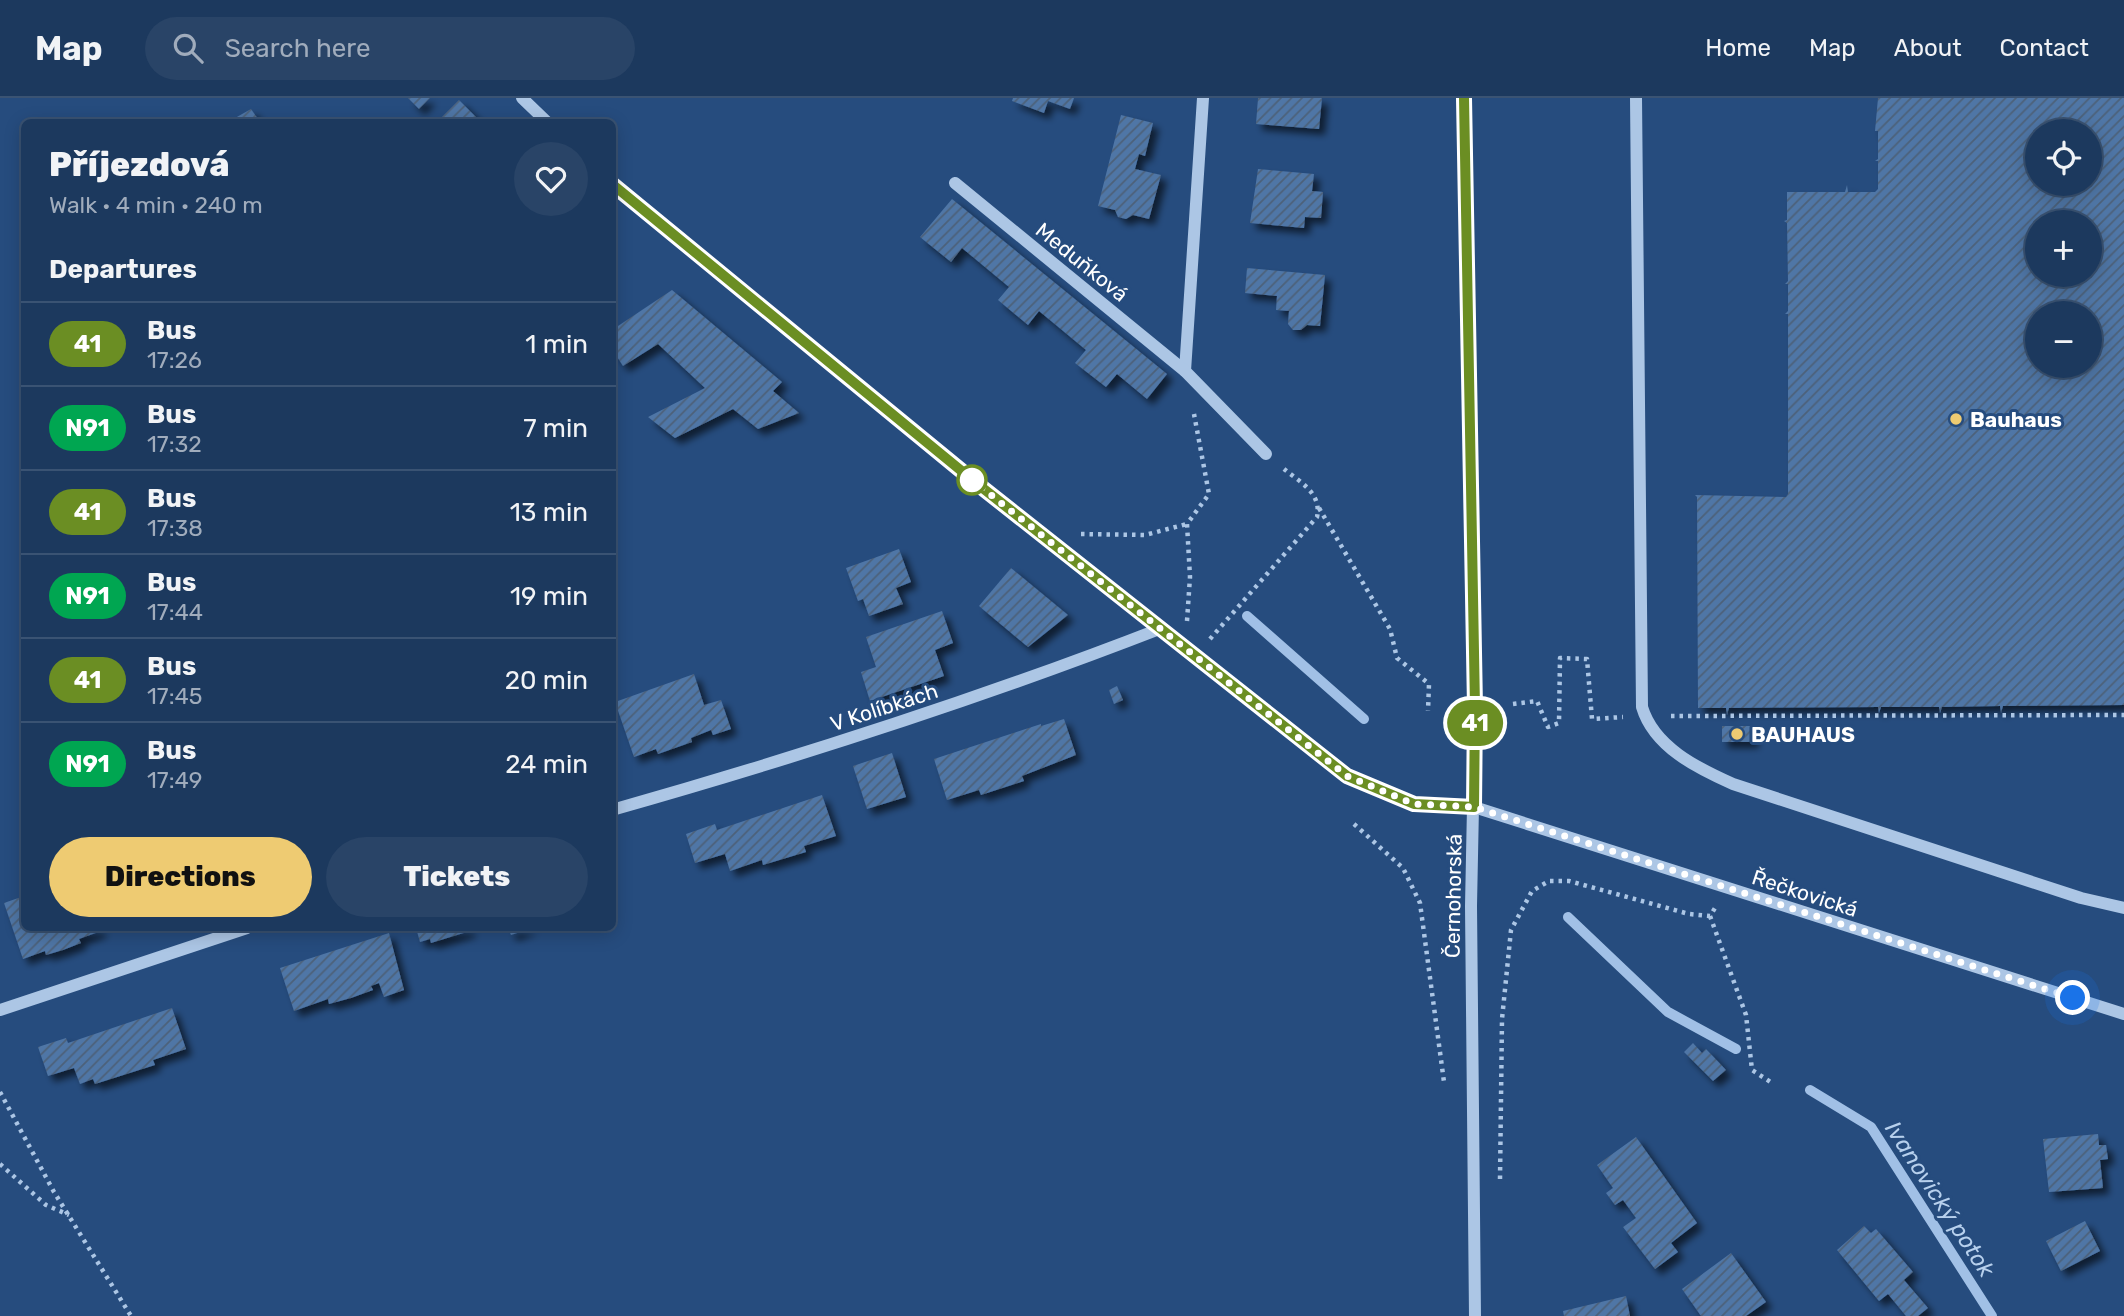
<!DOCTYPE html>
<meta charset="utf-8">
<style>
:root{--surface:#1c395e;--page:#294467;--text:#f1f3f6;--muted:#a0acbc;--line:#3a5373;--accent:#eecb72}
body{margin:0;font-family:Rubik,sans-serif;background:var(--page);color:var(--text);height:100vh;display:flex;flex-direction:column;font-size:26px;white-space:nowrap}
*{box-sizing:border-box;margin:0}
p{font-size:23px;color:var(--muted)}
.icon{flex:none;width:38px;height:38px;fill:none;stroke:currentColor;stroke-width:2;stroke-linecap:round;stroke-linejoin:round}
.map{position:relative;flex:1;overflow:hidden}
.details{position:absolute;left:21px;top:21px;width:595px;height:812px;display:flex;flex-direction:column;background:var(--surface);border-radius:10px;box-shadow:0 4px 18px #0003,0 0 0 2px var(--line)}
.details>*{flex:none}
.badge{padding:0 14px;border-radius:23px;font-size:24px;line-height:46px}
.tools{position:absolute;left:2025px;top:21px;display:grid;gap:14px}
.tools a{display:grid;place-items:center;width:77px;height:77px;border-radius:50%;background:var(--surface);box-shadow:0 4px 18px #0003,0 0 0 2px var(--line);font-size:35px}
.you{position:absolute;width:35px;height:35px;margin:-18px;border:5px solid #fff;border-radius:50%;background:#1a73e8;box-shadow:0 0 0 10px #1a73e833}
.map>.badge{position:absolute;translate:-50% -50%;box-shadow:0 0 0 4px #fff}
h2{padding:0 28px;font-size:26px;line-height:63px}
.round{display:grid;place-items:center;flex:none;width:74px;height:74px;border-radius:37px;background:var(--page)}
.head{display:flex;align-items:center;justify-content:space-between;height:119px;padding:0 28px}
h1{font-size:33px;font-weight:800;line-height:52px}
.primary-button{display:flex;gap:14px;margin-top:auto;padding:14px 28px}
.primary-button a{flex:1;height:80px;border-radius:42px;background:var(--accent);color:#111;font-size:28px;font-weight:800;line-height:80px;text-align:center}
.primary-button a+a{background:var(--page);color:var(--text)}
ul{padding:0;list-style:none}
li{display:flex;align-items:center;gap:21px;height:84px;padding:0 28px;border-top:2px solid var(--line)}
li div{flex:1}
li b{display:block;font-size:26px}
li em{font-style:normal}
li .badge{min-width:77px;font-weight:700;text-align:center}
header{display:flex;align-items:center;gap:42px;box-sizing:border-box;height:98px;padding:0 35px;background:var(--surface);border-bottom:2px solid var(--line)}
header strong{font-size:33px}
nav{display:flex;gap:38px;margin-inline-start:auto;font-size:24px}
.search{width:490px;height:63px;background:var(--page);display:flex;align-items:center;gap:18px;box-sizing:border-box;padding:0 24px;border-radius:38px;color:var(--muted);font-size:26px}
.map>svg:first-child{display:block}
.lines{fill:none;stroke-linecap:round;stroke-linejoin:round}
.stream{stroke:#a1c0e6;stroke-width:10}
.building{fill:url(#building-hatch);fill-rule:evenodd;filter:url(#shadow)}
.path{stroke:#acc6e5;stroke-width:4.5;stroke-dasharray:3.5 5;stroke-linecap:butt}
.minor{stroke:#acc6e5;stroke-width:12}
.line-casing{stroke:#fff;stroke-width:16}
.line{stroke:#6b8e23;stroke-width:10}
.walk{stroke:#fff;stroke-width:7;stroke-dasharray:0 12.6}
.poi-dot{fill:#eecb72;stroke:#264c7e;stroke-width:2.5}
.stop-dot{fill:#fff;stroke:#6b8e23;stroke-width:3.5}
.labels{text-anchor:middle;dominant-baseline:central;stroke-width:6;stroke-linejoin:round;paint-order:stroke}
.street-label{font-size:21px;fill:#fff;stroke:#264c7e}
.poi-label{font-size:21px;font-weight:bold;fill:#fff;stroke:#264c7e;text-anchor:start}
.water-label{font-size:23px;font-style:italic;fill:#b7d0ed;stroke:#264c7e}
</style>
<header>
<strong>Map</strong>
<div class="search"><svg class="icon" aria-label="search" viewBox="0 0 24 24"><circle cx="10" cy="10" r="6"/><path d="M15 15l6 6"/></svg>Search here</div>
<nav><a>Home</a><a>Map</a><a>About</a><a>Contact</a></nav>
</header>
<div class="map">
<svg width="2124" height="1218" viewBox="0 0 2124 1218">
<defs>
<pattern id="building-hatch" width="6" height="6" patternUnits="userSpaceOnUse" patternTransform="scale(1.75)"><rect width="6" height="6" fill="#4f76a6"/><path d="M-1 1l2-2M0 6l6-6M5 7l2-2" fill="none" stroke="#4e6179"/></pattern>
<filter id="shadow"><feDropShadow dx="6" dy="6" stdDeviation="3.5" flood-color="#0009"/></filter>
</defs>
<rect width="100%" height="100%" fill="#264c7e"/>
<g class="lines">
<g class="stream">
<polyline points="1247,518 1364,621"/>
<polyline points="1568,819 1668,914 1736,951"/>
<polyline points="1810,992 1871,1029 1992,1218"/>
</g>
</g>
<g class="building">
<polygon points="408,0 430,0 419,11"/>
<polygon points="1013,0 1074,0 1070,11 1048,3 1044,15 1012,3"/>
<polygon points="1258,0 1322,0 1319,31 1256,26"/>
<path d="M1878,0H2124V607L2003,608L2001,615L2000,608L1942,609L1940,615L1939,609H1881L1879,615L1878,609L1729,610L1727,617L1726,610H1698L1697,399L1695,397L1786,399L1788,396V216H1785L1788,213V186H1785L1788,183L1787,125L1784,123L1787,122V94H1845L1847,87L1848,94H1875L1878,91V63H1875L1878,61V33H1875ZM2037,33H2090V86H2037ZM2037,124H2090V177H2037ZM2037,215H2090V268H2037Z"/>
<polygon points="459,2 481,24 437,24"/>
<polygon points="251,11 260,24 228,24"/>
<polygon points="1121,17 1153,25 1145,58 1139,56 1135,71 1161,77 1149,121 1133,117 1126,121 1118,119 1115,112 1098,108"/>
<polygon points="1258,71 1314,76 1312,93 1323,94 1321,120 1305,119 1304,130 1250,125"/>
<polygon points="952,101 1167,276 1147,301 1117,276 1106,289 1075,265 1086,252 1039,213 1028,227 998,202 1009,189 962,150 951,164 920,139"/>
<polygon points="1247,170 1325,177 1320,228 1307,227 1301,232 1293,232 1288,226 1289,213 1276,212 1277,198 1245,195"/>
<polygon points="672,192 782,284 773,293 799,315 758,331 733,311 675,340 648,319 705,290 658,246 623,268 612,251 612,232"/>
<polygon points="899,451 911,484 896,490 903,506 869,518 863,501 858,503 846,470"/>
<polygon points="1011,470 1068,517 1028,549 979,508"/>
<polygon points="942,513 953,545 935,552 944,578 870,603 861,574 876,569 866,539"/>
<polygon points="694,576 704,607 721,602 731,631 713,637 711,632 691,640 692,644 658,656 656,651 634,659 615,604"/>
<polygon points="1117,588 1123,602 1114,606 1109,592"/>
<polygon points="1064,621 1076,657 1022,678 1024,683 981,697 979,692 947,702 934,661 1041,626 1041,628"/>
<rect x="1722" y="628" width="31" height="16"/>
<polygon points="892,655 906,699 867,711 853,668"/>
<polygon points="822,697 836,738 804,748 806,754 763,767 762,762 730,773 725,756 695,765 686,736 715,726 717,732"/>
<polygon points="24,798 24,830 100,830 101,833 79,841 81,845 63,852 46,857 45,853 23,861 4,805"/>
<polygon points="416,830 469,830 470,833 431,845 430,841 420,844"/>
<polygon points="508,830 532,830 511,837"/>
<polygon points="389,835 404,892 384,899 379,885 371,888 373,892 351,900 329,906 328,901 294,913 280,870"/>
<polygon points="172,910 186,951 153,962 155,967 95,986 93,981 80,986 74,970 48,978 38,949 66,940 68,945"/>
<polygon points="1693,945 1702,955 1706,951 1726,972 1713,983 1684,954"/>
<polygon points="2098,1036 2099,1047 2106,1047 2108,1061 2100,1062 2103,1090 2049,1094 2043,1041"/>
<polygon points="1636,1039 1697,1125 1671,1145 1678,1154 1655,1171 1623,1129 1636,1120 1623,1102 1615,1107 1606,1095 1613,1090 1597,1067"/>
<polygon points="2085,1123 2100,1153 2061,1173 2046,1143"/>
<polygon points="1864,1128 1871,1135 1876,1131 1913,1174 1904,1182 1928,1210 1918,1218 1906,1218 1888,1196 1879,1203 1837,1152"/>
<polygon points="1731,1155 1766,1204 1746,1218 1701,1218 1682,1191"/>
<polygon points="1626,1198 1630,1218 1564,1218 1563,1213"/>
</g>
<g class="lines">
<g class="path">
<polyline points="1319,410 1390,531 1397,560 1429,586 1428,613"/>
<polyline points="1081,436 1145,437 1187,426"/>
<polyline points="1187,523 1190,479 1187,426 1209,396 1194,316"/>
<path d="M1210,541L1317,419C1322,395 1300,384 1284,371"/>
<polyline points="1513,606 1537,603 1548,629 1559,625 1560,560 1587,561 1592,621 1623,619"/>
<polyline points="1671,618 2124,617"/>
<polyline points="1354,726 1403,770 1420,805 1444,984"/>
<polyline points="1710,818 1746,917 1752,972 1772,985"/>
<polyline points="0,994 54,1094 131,1218"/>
<polyline points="0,1066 46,1107 69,1117"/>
<polyline points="1500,1081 1502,921 1511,832 1532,793 1549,783 1569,783 1689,816 1710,818 1715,810"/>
</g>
<g class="minor">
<polyline points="522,0 547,24"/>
<polyline points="1203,0 1185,273 1266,356"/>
<polyline points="1464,0 1475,609 1471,808 1475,1218"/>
<path d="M1636,0L1642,609C1654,649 1697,670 1733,686L2081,800L2124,810"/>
<polyline points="955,85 1185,273"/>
<polyline points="612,86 975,384 1347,678 1414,706 1474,709 2124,916"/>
<path d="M612,712C799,659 982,600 1162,530"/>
<polyline points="0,912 247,830"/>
</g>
</g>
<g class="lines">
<g class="line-casing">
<polyline id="line" points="612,86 975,384 1347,678 1414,706 1474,709 1475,609 1464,0"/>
</g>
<use href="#line" class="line"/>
<polyline class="walk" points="972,382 1347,678 1414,706 1474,709 2073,900"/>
</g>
<g class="poi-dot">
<circle cx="1956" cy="321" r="7"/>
<circle cx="1737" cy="636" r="7"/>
</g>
<circle class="stop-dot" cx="972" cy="382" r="14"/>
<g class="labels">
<g class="street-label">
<text transform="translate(1082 164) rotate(39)">Meduňková</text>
<text transform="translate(884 609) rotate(-18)">V Kolíbkách</text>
<text transform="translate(1805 795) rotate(18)">Řečkovická</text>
<text transform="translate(1453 798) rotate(-89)">Černohorská</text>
</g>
<g class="poi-label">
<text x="1970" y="321">Bauhaus</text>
<text x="1751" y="636">BAUHAUS</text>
</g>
<g class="water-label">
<text transform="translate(1940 1101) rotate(57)">Ivanovický potok</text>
</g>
</g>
</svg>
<div class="tools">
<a><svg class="icon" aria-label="locate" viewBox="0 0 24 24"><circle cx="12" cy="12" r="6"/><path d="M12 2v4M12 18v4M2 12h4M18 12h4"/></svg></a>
<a>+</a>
<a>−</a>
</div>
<div class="you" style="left:2073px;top:900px"></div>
<b class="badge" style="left:1475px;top:625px;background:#6b8e23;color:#fff">41</b>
<section class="details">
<div class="head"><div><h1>Příjezdová</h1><p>Walk · 4 min · 240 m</p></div><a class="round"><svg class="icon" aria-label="heart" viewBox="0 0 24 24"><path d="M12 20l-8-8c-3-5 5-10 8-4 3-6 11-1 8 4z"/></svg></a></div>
<h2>Departures</h2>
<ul>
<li><span class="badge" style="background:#6b8e23;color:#fff">41</span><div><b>Bus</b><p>17:26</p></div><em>1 min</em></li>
<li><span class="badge" style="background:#00a651;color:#fff">N91</span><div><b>Bus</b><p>17:32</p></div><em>7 min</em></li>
<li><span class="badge" style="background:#6b8e23;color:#fff">41</span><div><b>Bus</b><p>17:38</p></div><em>13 min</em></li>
<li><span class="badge" style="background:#00a651;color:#fff">N91</span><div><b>Bus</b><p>17:44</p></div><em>19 min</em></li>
<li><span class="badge" style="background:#6b8e23;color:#fff">41</span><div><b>Bus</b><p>17:45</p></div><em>20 min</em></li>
<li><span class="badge" style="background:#00a651;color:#fff">N91</span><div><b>Bus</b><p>17:49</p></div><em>24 min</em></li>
</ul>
<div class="primary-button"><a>Directions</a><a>Tickets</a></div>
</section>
</div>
